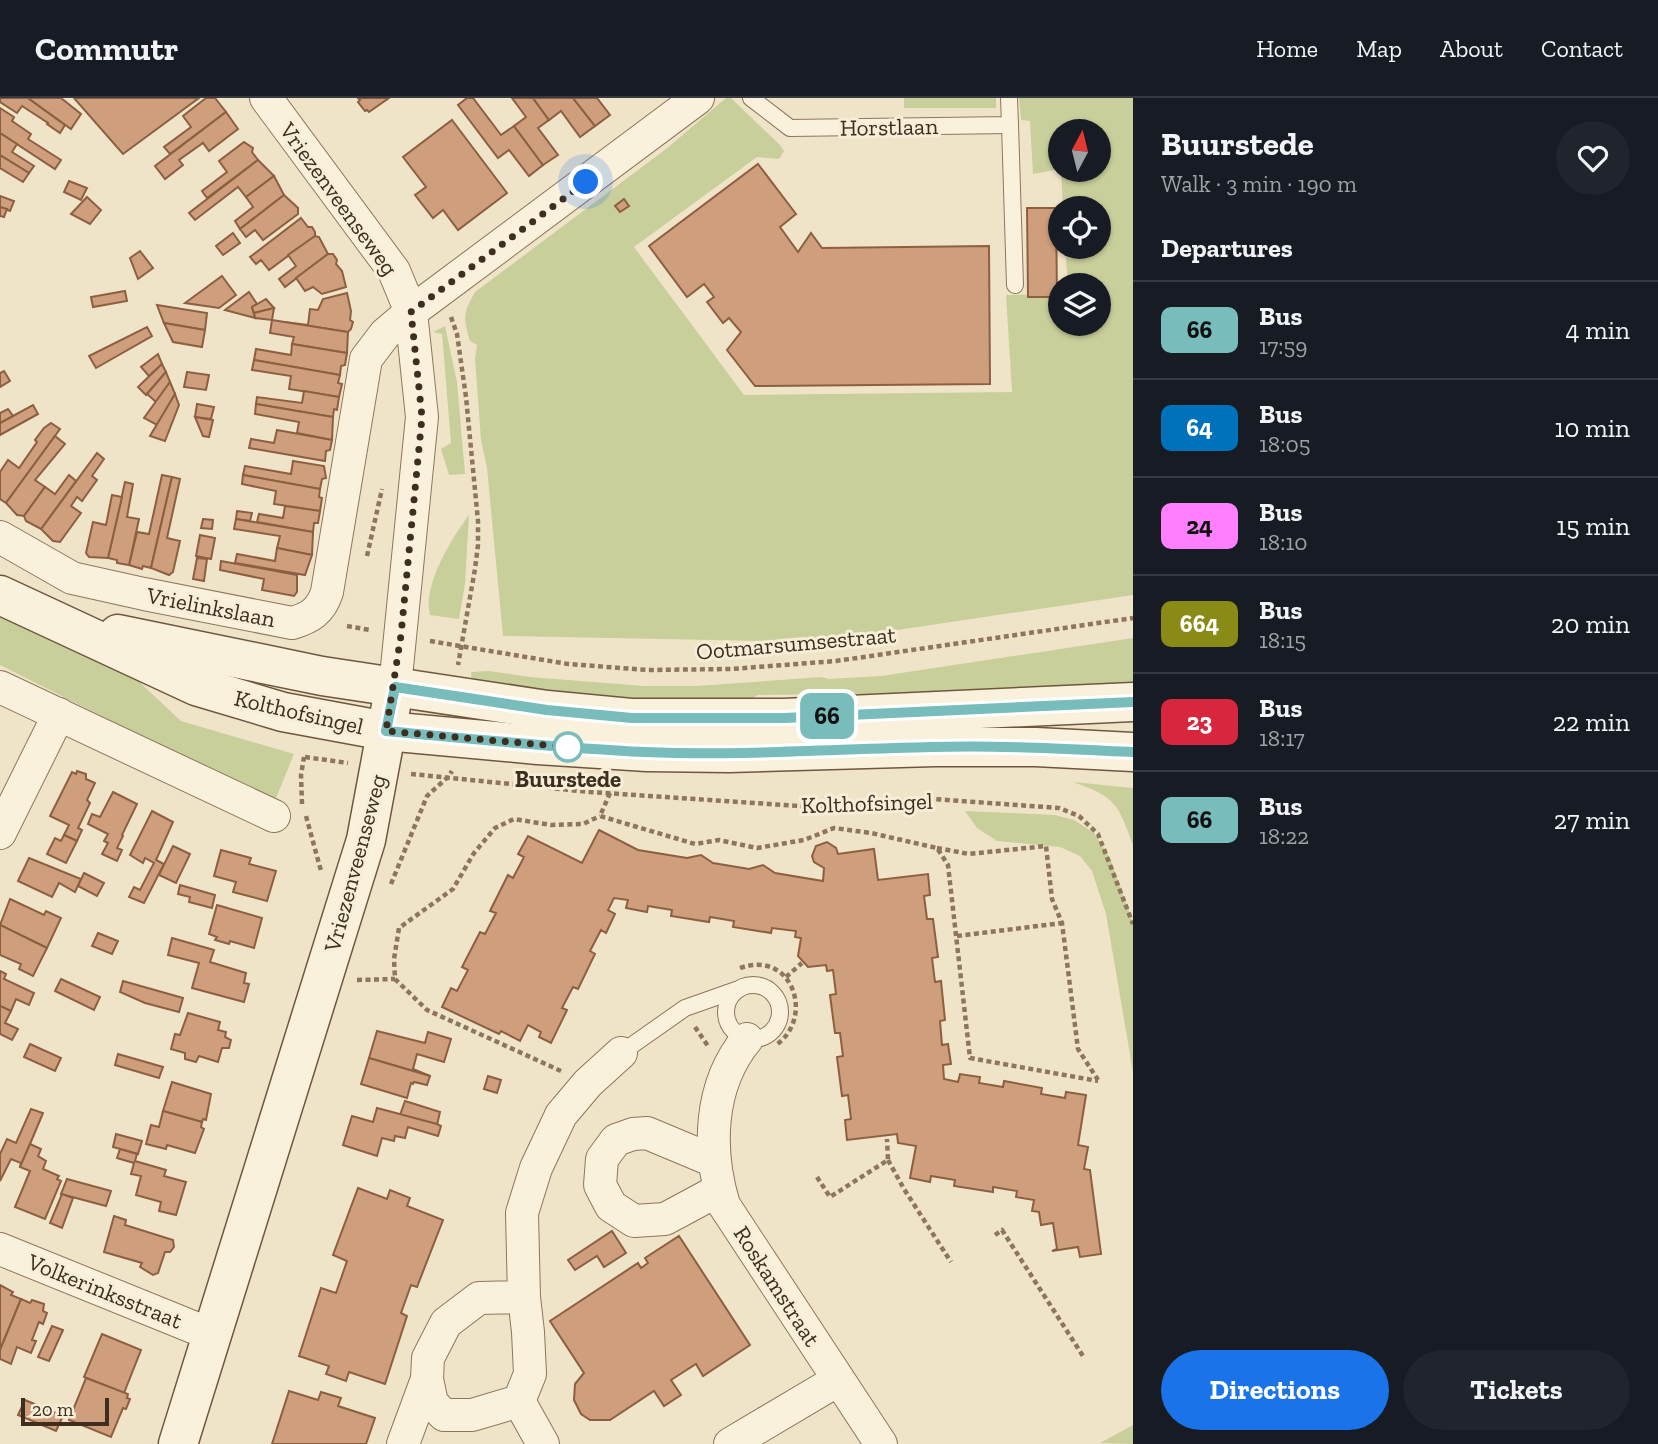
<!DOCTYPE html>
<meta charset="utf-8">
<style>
:root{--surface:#171b24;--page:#20242c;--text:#f1f3f6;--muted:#9ea1a6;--line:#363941;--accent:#1a73e8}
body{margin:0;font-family:"Zilla Slab",serif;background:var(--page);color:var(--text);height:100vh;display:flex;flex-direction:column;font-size:26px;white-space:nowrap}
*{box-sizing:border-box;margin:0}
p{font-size:23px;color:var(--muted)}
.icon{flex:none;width:38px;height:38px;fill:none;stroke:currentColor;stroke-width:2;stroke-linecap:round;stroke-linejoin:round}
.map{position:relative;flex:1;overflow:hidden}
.details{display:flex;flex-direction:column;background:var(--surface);width:525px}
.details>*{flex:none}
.badge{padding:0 14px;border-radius:10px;font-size:24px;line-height:46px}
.needle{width:46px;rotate:7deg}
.buttons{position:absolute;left:1048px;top:21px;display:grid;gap:14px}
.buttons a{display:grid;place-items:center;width:63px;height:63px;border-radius:50%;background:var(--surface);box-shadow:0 2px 5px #0004;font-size:35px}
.scale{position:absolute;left:21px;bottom:18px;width:88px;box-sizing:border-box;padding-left:7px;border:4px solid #3d2e20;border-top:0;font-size:19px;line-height:24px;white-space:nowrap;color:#3d2e20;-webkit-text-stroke:5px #f7eed8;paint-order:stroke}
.you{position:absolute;width:35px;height:35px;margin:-18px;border:5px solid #fff;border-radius:50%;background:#1a73e8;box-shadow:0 0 0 10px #1a73e833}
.map>.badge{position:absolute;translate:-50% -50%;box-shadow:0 0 0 4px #fff}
h2{padding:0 28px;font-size:26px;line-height:63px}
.round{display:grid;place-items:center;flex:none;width:74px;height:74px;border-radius:37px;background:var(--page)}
.summary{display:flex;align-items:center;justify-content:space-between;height:119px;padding:0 28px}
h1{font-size:33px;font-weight:800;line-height:52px}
.action{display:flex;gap:14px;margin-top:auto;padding:14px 28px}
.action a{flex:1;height:80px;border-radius:42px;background:var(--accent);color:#fff;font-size:28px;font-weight:800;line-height:80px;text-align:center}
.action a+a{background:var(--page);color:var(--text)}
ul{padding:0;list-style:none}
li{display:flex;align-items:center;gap:21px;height:98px;padding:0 28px;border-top:2px solid var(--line)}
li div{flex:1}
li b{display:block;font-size:26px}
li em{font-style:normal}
li .badge{min-width:77px;font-weight:700;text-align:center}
header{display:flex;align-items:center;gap:42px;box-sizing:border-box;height:98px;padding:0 35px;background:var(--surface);border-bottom:2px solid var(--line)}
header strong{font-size:33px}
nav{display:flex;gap:38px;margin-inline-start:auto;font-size:24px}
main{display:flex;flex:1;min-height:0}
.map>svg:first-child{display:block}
.green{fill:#c9cf9b}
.building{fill:#cf9f7d;stroke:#8d5f41;stroke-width:2}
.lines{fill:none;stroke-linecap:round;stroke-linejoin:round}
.service-casing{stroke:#8d765c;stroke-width:18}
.minor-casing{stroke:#8d765c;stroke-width:34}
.secondary-casing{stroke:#6f573f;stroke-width:41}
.path{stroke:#8d765c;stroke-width:4.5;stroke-dasharray:5 3.5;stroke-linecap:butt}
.service{stroke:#faf1dc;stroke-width:16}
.minor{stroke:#faf1dc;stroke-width:32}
.secondary{stroke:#faf1dc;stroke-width:38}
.line-casing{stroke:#fff;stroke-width:16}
.line{stroke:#78bcbc;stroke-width:10}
.walk{stroke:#3d2e20;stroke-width:7;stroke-dasharray:0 12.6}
.stop-dot{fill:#fff;stroke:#78bcbc;stroke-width:3.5}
.labels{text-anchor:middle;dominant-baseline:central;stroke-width:6;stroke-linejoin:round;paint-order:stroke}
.street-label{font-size:23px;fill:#3d2e20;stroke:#f7eed8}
.stop-label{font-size:23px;font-weight:bold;fill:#3d2e20;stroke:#f7eed8}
</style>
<header>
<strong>Commutr</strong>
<nav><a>Home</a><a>Map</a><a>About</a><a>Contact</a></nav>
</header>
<main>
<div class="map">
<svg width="1133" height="1346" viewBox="0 0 1133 1346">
<rect width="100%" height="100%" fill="#f0e4c8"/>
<g class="green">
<path d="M726,0H731L779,46L784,53L779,61L757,59L634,149L744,297L1012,294L1006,197L1060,196V226H1099V187H1068L1065,149H1099V110H1063L1061,72H1099V33H1060V71L1033,76L1030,23L1021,22L1019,0H1133V497L817,544L503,538L487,370L481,342L475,261L477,247L470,243C463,220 463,215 475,194L666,51Z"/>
<rect x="904" y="0" width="92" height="10"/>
<polygon points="445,228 457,284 465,376 449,377 441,351 451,345 442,236 433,234"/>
<path d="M469,417L465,486L459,521L430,517C422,487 452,440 469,417Z"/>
<polygon points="0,515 134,579 181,623 294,656 274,705 0,567"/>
<polygon points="1133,540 1133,591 889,605 848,596 758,597 740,607 641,605 472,589 471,574 489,573 530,579 644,588 697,588 821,579 829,581 881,578"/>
<path d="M1073,684L1133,690V747C1118,705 1115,699 1073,684Z"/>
<polygon points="965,713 1055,717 1074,722 1094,735 1110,760 1133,824 1133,974 1106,816 1092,773 1080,758 1060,749 997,743 977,730"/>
<polygon points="1133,1326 1133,1346 1100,1345 1133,1327"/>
</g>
<g class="building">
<polygon points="0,0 28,0 65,27 60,35 47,26 48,25 22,8 17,15 0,4"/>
<polygon points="28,0 61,0 81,16 71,31"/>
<polygon points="74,0 199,0 123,56"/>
<polygon points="206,0 215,0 226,14 170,56 164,49 191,29 183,18"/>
<polygon points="358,0 389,0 369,14 367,12 365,13 358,4 360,2"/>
<polygon points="467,0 473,0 501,37 514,28 543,67 529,78 509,52 498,60 458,7"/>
<polygon points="512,0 533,0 549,22 538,30 558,57 543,67 514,28 526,19"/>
<polygon points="533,0 573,0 595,28 580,39 561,13 549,22"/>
<polygon points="573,0 597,0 610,17 595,28"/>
<polygon points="0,10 14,19 12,23 31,36 28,41 61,62 55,71 0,35"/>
<polygon points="226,14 238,31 209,53 203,45 179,62 183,67 165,81 155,68"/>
<polygon points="452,22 507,95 458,132 443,112 433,120 415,97 426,89 403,59"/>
<polygon points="0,35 17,46 12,54 34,68 29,75 0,57"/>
<polygon points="244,44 253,50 252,54 258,62 207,100 202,93 227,74 219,63"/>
<polygon points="0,57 29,75 23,84 0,70"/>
<polygon points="258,62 274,78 246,99 238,89 195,122 189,115"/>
<polygon points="758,66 796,116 780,129 798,154 811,135 822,150 989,148 990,286 755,288 727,252 741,234 729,220 723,225 707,204 714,199 704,186 687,199 649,148"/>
<polygon points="274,78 284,97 240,131 235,123 253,109 246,99"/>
<polygon points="69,83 87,90 81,102 64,94"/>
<polygon points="284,97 298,110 298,116 263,142 255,132 246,139 240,131"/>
<polygon points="0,98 14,103 10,113 0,109"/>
<polygon points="87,99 101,112 90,126 71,116"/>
<polygon points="624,101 629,108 620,114 615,108"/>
<polygon points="0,109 7,111 4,119 0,118"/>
<polygon points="1027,110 1056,110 1057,199 1028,199"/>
<polygon points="301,120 308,129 312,129 315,134 315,138 269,172 261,162 256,166 250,159"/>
<polygon points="233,135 240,145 223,157 216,148"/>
<polygon points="315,138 319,139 328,156 285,189 279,181 296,168 288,157"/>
<polygon points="140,153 153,170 138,181 130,160"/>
<polygon points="328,156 333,156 337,162 336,166 342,173 346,189 322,196 313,189 305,193 296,180"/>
<polygon points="222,178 236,197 219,210 185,205"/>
<polygon points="125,193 127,203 93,209 91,199"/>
<polygon points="249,194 257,206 252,209 255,220 225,212"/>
<polygon points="347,195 351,213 350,222 353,224 351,231 348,234 284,224 308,227 310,211 318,212 323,201"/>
<polygon points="266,201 274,210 254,215 252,209"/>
<polygon points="157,207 207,215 205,232 164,225"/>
<polygon points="274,210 272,222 255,220 254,215"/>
<polygon points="272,222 348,234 347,255 292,246 294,239 270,235"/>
<polygon points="164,225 205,232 202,249 173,244"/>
<polygon points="147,229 152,238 96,270 89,258"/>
<polygon points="292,246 347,255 345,267 341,268 340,277 254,262 256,251 291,257"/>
<polygon points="158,256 162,266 149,278 141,269"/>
<polygon points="254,262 340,277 338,285 342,286 339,299 289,291 291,278 252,272"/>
<polygon points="162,266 166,274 146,297 138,289"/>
<polygon points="4,273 10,283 0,289 0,275"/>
<polygon points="166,274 170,284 156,304 147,296"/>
<polygon points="187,274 209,277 206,292 184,289"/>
<polygon points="170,284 175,296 157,327 144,320"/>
<polygon points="304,293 339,299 337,312 334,311 333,319 256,306 257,299 302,305"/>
<polygon points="175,296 179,307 165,343 150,338"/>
<polygon points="197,306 214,309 211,321 195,319"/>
<polygon points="256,306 333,319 332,342 297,335 299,324 255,316"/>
<polygon points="33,307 38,316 0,337 0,325"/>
<polygon points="8,311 13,318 0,325 0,315"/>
<polygon points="195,319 213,322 209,339 203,338"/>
<polygon points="51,325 60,331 6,405 0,401 0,374 8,362 19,370 37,344 35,342 44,330"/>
<polygon points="277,332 332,342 330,352 326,353 325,363 249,350 251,341 274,345"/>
<polygon points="55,338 65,346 35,382 45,389 24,418 17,417 6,405"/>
<polygon points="97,355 104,361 92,378 97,382 82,403 77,399 71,408 81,415 60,444 53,443 41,431"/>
<polygon points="293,363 324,368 326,380 322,381 320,391 243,377 245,368 291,376"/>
<polygon points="69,377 76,383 41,431 26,423 24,418 45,389 55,396"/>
<polygon points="162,377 172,379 151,470 143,468 142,471 129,467 137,434 149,436"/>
<polygon points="243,377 320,391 319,399 322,400 320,413 274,406 276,393 242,386"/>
<polygon points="172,379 180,381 167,440 180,443 173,474 169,477 151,470"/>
<polygon points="125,384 133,386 127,419 139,421 129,467 117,465 117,462 108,460"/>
<polygon points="112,397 122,399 108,460 89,459 86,455 93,424 106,427"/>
<polygon points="285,408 320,413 318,425 314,425 313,434 257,424 259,416 283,420"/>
<polygon points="237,413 252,415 250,423 236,421"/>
<polygon points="203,421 213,422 212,431 201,430"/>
<polygon points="236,421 313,434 312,457 277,450 280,438 234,431"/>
<polygon points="200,437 215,440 211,461 196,458"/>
<polygon points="277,450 312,457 305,477 235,465 237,456 275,463"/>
<polygon points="197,460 207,461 204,483 193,481"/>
<polygon points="221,463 297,477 297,494 294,498 262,492 264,481 220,472"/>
<polygon points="77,673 86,676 86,681 95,685 87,702 90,705 78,730 82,732 77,743 64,737 69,727 50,718 72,674 76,676"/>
<polygon points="113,694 137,706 122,737 123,738 117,750 122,752 117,763 102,756 108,745 104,743 108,736 88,726 92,716 100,719"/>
<polygon points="152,713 173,724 156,762 164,766 144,805 129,799 134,789 140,792 154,765 145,760 143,765 130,757"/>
<polygon points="599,732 638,752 687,760 701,757 713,765 749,771 763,767 775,775 823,783 824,770 814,764 812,758 816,748 827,744 836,750 838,756 874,751 878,782 928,776 930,797 924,798 927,821 933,821 938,859 932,860 935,884 941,883 945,922 940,923 942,947 948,946 951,966 943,967 944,981 958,984 960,976 980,979 979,985 1003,989 1004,983 1042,990 1041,996 1065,1000 1066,994 1086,997 1078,1047 1088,1049 1084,1071 1090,1072 1101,1156 1080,1159 1078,1149 1052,1153 1057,1151 1053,1125 1041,1127 1039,1114 1032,1113 1034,1102 1016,1099 1017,1093 993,1089 993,1094 954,1088 955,1082 931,1078 930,1084 910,1080 916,1048 898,1045 897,1036 847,1042 845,1022 851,1021 848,997 842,998 837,959 843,958 840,935 835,935 830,897 836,896 833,872 827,873 826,867 808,869 798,858 801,840 795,839 796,833 772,830 771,835 733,829 734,823 710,819 709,824 671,818 672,812 648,808 647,814 626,810 628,802 614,800 608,812 615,816 606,835 601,832 590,853 595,856 578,891 573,889 562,910 567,912 551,945 539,939 541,934 528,927 520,943 501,933 499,936 442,909 451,890 457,893 468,872 462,869 480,834 485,836 496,815 490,813 508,777 513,780 524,759 518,756 528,738 582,765"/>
<polygon points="64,737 77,743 66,765 47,756 55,740 61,743"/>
<polygon points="173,748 190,756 176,785 159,777"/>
<polygon points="221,752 251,760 249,766 276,773 267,803 233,794 236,784 214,778"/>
<polygon points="29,760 81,781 75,794 59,785 52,799 18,783"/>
<polygon points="84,775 104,785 97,798 78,788"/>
<polygon points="180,787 215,797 212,810 189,804 190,799 178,796"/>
<polygon points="10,801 44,817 46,813 61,820 47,850 0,827"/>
<polygon points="217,807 262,820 254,850 230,843 229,846 215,842 217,839 209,836"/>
<polygon points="0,827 47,850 33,878 19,871 21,866 0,857"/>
<polygon points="98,835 118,843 112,856 92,848"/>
<polygon points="172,840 214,852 210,864 246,875 244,885 249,886 244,904 192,890 199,865 168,857"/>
<polygon points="0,873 6,876 4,881 34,895 29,907 16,901 11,913 0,908"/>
<polygon points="61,881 100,899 94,912 55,893"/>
<polygon points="123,883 183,900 179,914 145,905 120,894"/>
<polygon points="0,908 11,913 5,925 18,931 12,942 0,936"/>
<polygon points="188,915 220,924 218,932 226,934 225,939 231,942 229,950 222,950 218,964 199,958 196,964 185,961 185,955 171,951 175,936 180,937"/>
<polygon points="377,933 425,945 428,934 451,941 444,964 417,956 413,971 430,978 369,960"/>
<polygon points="30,946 61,960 55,973 24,959"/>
<polygon points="118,956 163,969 159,980 115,967"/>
<polygon points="369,960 430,978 427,987 414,984 413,986 411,985 407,1000 361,986"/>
<polygon points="488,978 501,982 497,995 484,991"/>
<polygon points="172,984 211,996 206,1022 203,1021 202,1024 163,1013"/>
<polygon points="405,1003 440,1014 437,1027 400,1017"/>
<polygon points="377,1010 437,1026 441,1028 438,1038 408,1029 405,1040 395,1038 394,1043 382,1040 377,1058 343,1047 352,1018 373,1024"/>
<polygon points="31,1011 43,1015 30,1046 20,1069 21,1065 11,1061 0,1083 0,1056 7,1041 16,1045"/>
<polygon points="163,1013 202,1024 201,1029 204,1031 195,1055 167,1047 166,1051 146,1046 151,1027 159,1029"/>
<polygon points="116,1036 142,1043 138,1056 113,1049"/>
<polygon points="30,1046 41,1051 38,1058 46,1063 43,1071 59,1078 57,1081 61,1083 45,1121 15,1109 30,1073 20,1069"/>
<polygon points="120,1051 137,1056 135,1063 166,1072 164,1078 186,1084 176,1117 159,1113 161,1104 136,1097 141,1078 131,1076 134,1065 117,1060"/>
<polygon points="67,1081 111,1093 106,1108 61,1096"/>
<polygon points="358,1090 387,1101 390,1092 410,1100 407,1108 443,1122 417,1189 411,1187 401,1215 407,1218 385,1286 349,1274 346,1283 326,1276 329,1268 299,1258 321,1190 336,1195 347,1163 333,1157"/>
<polygon points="62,1096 73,1100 62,1130 50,1125"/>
<polygon points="114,1118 126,1122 125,1127 173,1142 174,1149 170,1154 165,1154 158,1175 153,1177 140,1169 142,1165 104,1154"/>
<polygon points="612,1133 626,1155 604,1169 597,1158 575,1172 568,1162"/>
<polygon points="679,1138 750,1247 703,1278 696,1266 671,1282 681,1297 664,1308 654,1293 610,1322 590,1322 581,1316 574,1302 575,1286 584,1275 550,1223 638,1165 641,1170 648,1165 645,1160"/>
<polygon points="0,1187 13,1194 11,1197 21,1201 0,1252"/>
<polygon points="21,1201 30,1205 32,1202 44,1206 43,1213 47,1215 43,1226 39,1224 32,1242 36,1243 31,1255 17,1249 11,1266 0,1261 0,1252"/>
<polygon points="52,1228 63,1232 49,1263 38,1259"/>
<polygon points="102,1236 141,1252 124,1295 84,1279"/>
<polygon points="86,1280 128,1296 127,1300 130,1301 126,1311 123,1310 111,1339 69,1322"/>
<polygon points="289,1293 318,1302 321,1294 341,1300 338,1308 375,1320 366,1346 272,1346"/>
<polygon points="25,1302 63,1318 56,1333 18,1317"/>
</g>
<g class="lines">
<g class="service-casing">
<g id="service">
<polyline points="751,0 790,30 1010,27 1009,0"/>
<polyline points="1010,27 1015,187"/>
<circle cx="753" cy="914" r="27"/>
<polyline points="621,955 685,910 736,892"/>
</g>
</g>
<g class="minor-casing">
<g id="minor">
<polyline points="266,0 394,173 411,214 422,319 395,589"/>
<path d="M0,439L72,480L144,496L292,525C310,520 321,513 327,494L366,261L385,236L411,214L698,0"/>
<polyline points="0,589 274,718"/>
<polyline points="0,735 59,616"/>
<path d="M747,941C709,987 707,1051 724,1107L881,1346"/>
<polyline points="714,1063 647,1035 633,1036 616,1042 602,1061 600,1087 611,1108 634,1123 665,1121 719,1092"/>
<polyline points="0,1151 210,1236"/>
<polyline points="524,1199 479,1200 446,1225 428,1260 427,1281 432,1305 444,1317 472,1317 519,1303 530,1276 528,1234 524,1199 522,1115 536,1070 561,1017 588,985 621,955"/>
<polyline points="519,1303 543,1346"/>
<polyline points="403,1346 427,1281"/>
<polyline points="730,1346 838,1282"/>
</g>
</g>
<g class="secondary-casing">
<g id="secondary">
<polyline points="0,497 196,588 283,614 386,633 538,647 647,654 729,655 935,649 1036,649 1133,654"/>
<polyline points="118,536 322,578 547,612 631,620 784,620 1133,604"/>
<polyline points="178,1346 366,742 391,608"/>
</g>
</g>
<g class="path">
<polyline points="451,219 457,236 466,299 478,423 478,447 475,471 458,567"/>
<polyline points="367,458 382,391"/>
<polyline points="347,528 370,532"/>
<polyline points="430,543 568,566 648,572 731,571 836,563 1133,520"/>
<polyline points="305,659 348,665"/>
<polyline points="411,676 590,694 814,709 933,701 1059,710 1079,718 1098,736 1133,826"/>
<polyline points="610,695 600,718 695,746 719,742 757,750 804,742 834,730 871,735 937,750 948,767 970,960 1098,983"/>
<polyline points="302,706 301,677 304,659"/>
<polyline points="306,718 321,773"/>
<polyline points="937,750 969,756 1046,748 1052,801 1062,825 1078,951 1098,982"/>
<polyline points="391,786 427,698 449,678 452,673"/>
<polyline points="957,838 1062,825"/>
<path d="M740,870C793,851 815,920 776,947"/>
<polyline points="786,879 802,865"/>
<polyline points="357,882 395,881"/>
<polyline points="695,929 708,948"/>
<polyline points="561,973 427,912 395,881 394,861 399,830 453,791 474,755 495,730 514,721 551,727 583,726 600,718"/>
<polyline points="888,1062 904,1091 951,1164"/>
<polyline points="817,1079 830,1099 888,1062 887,1041"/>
<polyline points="995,1137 1002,1132 1083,1258"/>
</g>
<use href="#service" class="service"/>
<use href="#minor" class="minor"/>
<use href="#secondary" class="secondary"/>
</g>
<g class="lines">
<g class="line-casing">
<path id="line" d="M1133,604L784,620H632L547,612L395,589L386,633C473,641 559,650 645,654C740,658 836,651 932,649C999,647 1066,651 1133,654"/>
</g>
<use href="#line" class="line"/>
<polyline class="walk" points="568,649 386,633 401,537 422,319 411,214 586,84"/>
</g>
<circle class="stop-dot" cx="568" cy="649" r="14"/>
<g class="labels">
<g class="street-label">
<text transform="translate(889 29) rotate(-1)">Horstlaan</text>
<text transform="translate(339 101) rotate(54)">Vriezenveenseweg</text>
<text transform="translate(211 509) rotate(11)">Vrielinkslaan</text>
<text transform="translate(796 545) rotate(-5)">Ootmarsumsestraat</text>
<text transform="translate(299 614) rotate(13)">Kolthofsingel</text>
<text transform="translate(867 705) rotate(-2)">Kolthofsingel</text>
<text transform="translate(355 765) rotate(-75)">Vriezenveenseweg</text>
<text transform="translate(777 1188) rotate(57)">Roskamstraat</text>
<text transform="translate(105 1193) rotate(22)">Volkerinksstraat</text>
</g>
<g class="stop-label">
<text x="568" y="681">Buurstede</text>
</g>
</g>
</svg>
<div class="buttons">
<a><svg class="needle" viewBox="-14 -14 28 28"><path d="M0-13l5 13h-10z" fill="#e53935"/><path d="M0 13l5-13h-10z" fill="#9ea1a6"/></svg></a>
<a><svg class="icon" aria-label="locate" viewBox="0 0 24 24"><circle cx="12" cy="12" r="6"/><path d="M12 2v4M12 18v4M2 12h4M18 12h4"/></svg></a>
<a><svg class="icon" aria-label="layers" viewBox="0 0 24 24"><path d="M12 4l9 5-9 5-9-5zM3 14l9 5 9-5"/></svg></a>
</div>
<div class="scale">20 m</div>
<div class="you" style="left:586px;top:84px"></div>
<b class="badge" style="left:827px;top:618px;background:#78bcbc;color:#111">66</b>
</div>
<section class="details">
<div class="summary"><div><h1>Buurstede</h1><p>Walk · 3 min · 190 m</p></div><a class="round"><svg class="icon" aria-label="heart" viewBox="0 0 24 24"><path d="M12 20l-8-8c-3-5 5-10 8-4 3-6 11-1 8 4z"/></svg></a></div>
<h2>Departures</h2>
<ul>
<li><span class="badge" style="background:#78bcbc;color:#111">66</span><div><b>Bus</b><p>17:59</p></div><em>4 min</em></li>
<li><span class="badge" style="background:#0072bc;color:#fff">64</span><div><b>Bus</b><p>18:05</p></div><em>10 min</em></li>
<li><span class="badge" style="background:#ff80ff;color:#111">24</span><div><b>Bus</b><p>18:10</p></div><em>15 min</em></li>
<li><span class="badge" style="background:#8a8a17;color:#fff">664</span><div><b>Bus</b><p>18:15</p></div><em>20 min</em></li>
<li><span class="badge" style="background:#d7263d;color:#fff">23</span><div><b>Bus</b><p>18:17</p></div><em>22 min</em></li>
<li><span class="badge" style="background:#78bcbc;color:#111">66</span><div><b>Bus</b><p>18:22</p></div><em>27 min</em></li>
</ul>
<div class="action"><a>Directions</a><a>Tickets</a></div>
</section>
</main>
